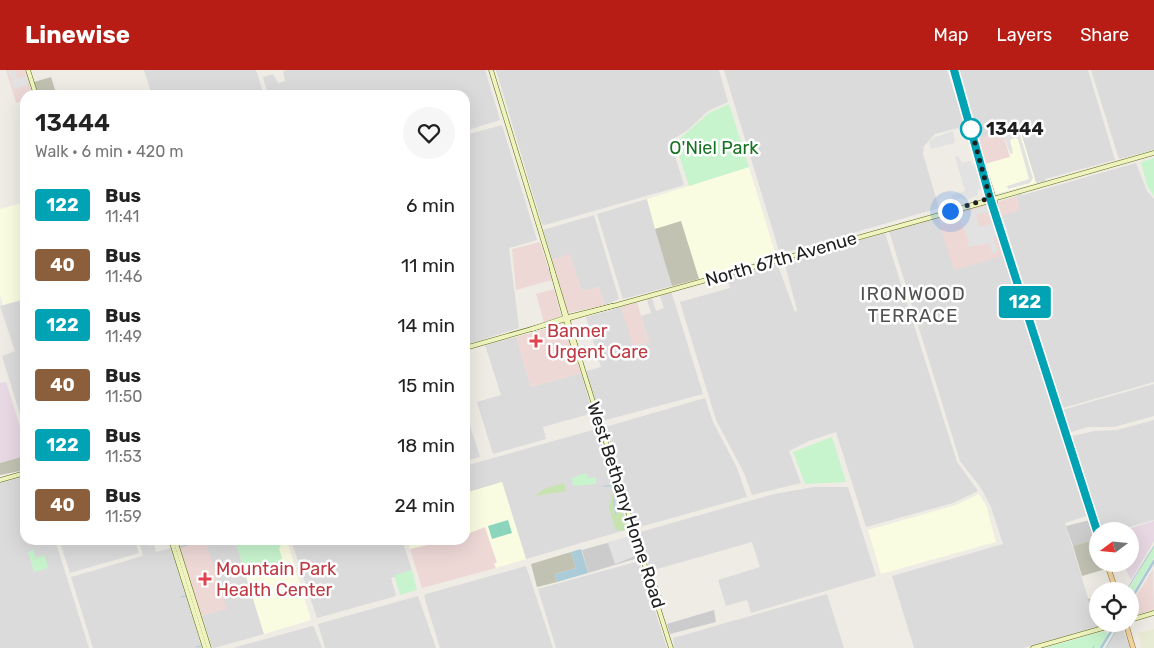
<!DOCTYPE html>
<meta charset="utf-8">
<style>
:root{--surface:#fff;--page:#f6f6f6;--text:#222;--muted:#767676;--accent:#b81d15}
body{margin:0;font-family:Rubik,sans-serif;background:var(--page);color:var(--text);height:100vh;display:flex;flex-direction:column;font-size:19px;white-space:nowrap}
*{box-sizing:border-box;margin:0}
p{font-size:16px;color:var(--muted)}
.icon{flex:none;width:28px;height:28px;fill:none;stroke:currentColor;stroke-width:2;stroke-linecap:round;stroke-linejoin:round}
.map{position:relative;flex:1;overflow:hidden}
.details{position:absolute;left:20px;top:20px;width:450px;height:455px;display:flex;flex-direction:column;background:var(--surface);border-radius:15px;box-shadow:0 5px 20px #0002}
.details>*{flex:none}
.badge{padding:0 10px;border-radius:4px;font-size:18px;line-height:32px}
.needle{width:32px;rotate:254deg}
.buttons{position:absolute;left:1089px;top:452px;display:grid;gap:10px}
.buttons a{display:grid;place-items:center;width:50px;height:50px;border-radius:50%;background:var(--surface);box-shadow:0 5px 20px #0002;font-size:25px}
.you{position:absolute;width:25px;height:25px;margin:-12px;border:4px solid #fff;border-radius:50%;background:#1a73e8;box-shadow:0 0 0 8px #1a73e833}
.map>.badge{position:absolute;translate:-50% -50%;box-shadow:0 0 0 2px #fff}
.round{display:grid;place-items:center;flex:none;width:52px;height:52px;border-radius:26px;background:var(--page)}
.head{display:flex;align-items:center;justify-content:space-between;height:85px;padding:0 15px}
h1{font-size:24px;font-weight:600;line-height:38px}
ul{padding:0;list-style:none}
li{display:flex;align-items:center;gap:15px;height:60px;padding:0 15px}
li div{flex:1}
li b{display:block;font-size:19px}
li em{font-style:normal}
li .badge{min-width:55px;font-weight:700;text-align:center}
header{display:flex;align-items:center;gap:30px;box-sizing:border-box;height:70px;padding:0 25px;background:var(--accent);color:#fff}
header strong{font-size:24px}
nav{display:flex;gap:28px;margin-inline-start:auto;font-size:18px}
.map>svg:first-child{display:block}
.residential{fill:#dcdbdb}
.commercial{fill:#edd8d6}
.industrial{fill:#e7d8e3}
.education{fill:#fafce1}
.religious{fill:#ccc}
.construction{fill:#c1c2b2}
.farmland{fill:#e8ebd3}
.grass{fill:#c7e3b0}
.park{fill:#c7f4cd}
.pitch{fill:#8bd5bc}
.parking{fill:#e2e2e2}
.water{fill:#aacbd7}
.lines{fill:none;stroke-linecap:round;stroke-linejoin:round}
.stream{stroke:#aacbd7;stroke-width:1}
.canal{stroke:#aacbd7;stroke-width:2.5}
.secondary-casing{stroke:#5c6a10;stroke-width:5}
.primary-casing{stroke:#89670f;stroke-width:5.5}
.secondary{stroke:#eef3bf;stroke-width:4}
.primary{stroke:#f2d5a6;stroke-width:4.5}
.line-casing{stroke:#fff;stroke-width:11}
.line{stroke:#00a3b4;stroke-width:8}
.walk{stroke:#1e1e1e;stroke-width:5;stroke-dasharray:0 9}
.stop-dot{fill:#fff;stroke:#00a3b4;stroke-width:2.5}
.health-dot{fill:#e0444e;stroke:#fff;stroke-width:2}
.labels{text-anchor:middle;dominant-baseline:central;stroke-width:5;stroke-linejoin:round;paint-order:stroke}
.stop-label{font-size:18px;font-weight:bold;fill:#1e1e1e;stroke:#fff;text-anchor:start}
.park-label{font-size:18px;fill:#177223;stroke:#fff}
.street-label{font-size:18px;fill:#1e1e1e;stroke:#fff}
.health-label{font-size:18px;fill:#be3a42;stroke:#fff;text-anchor:start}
.neighbourhood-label{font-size:19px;letter-spacing:1px;fill:#515151;stroke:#fff}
</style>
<header>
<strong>Linewise</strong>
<nav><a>Map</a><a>Layers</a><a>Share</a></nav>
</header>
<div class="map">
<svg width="1154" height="578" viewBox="0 0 1154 578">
<rect width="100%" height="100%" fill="#eeece5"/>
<g class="residential">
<polygon points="144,0 256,0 264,25 152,25"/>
<polygon points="287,0 485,0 500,50 465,61 465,25 268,25 263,7 273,4 278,13 285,11 283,1"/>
<polygon points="496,0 719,0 728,32 708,41 688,60 670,71 684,114 681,116 545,155 542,154"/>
<polygon points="724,0 947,0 965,56 935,64 924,76 923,84 939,138 780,184"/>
<polygon points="959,0 1088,0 1115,90 1045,109 1046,111 1036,113 1019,57 1003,62 1004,65 996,67 994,64 980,69"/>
<polygon points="1091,0 1154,0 1154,80 1119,89"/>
<polygon points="502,55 537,170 509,178 519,258 465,275 465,65"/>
<polygon points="1136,93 1147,121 1154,129 1154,312 1063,338 1002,145 1020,140 1016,126 1020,124 1023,125"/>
<polygon points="647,129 672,216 623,229 597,144"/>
<polygon points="594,145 619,229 605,235 599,217 583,221 581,219 570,185 552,190 543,160"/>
<polygon points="937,147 1007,185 1087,446 1065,453 1097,557 1024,578 914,578 892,506 1003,474 991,437 981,418 960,391 889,161"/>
<polygon points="885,163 957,392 978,421 953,433 866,457 836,362 809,371 789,381 801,413 752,425 744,403 716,350 680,232 730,218 727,207 777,193 795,242 797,240 784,191"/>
<polygon points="670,223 672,224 703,324 602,351 586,301 601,297 586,247 621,237 634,276 649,272 641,246 651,243 647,230 652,228 656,241 664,238 660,226"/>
<polygon points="25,229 25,360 2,286 15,281 0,236"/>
<polygon points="516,267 531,317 581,303 593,343 543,357 546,369 493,384 477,332 501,325 485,275"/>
<polygon points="1154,314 1154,346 1114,357 1088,357 1071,362 1068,360 1062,340"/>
<polygon points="705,328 713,352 737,398 747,427 636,458 605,357"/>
<polygon points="465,340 480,387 465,391"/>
<polygon points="1154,350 1154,450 1115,461 1102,461 1072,366 1095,361 1117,360"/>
<polygon points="596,359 629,459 526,489 502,412 465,423 465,396"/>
<polygon points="25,406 25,470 55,470 89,578 0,578 0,413"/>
<polygon points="814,417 848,417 876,506 751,543 747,530 726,536 718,510 760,497 752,472 650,501 639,466 640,462 774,424"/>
<polygon points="59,470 135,470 139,483 70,503"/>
<polygon points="147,470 149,476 154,475 156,482 171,478 202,578 93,578 71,507 143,486 139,472"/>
<polygon points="205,470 235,470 264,564 214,578 212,577 202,546 226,538"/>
<polygon points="291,470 402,470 412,500 391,508 396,525 393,527 317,548"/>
<polygon points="639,491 667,578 556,578 538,519"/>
<polygon points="526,496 553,578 440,578 424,526 426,524"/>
<polygon points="827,524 844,578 674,578 673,568"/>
<polygon points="418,526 436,578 325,578 318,554"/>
<polygon points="312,556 314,557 322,578 233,578"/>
<polygon points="1119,557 1123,559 1130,578 1106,578"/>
</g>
<g class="commercial">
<polygon points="6,0 25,0 33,25 25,25 25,30 16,33"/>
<polygon points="995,64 996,67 1003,65 1010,87 985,94 977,69"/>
<polygon points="1016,126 1020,140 1001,146 997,132"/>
<polygon points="990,134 1007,185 954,200 937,147"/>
<polygon points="540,172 552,210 516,220 512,179"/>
<polygon points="570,184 581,219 583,221 599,217 605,235 568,243 552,190"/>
<polygon points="554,219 561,246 544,252 536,224"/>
<polygon points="637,232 649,272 633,276 621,237"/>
<polygon points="564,254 581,303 531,317 516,267"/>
<polygon points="485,457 497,493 494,494 496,498 422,518 410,479 438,471 465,470 465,465 471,461"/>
<polygon points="197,470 205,470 227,539 201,546 179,475"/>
<polygon points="1153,499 1154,540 1130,547 1130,536"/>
</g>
<g class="industrial">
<polygon points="6,312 25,373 25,386 0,393 0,313"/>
<polygon points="1154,451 1154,471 1131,510 1123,494 1130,494 1130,461 1121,461"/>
</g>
<g class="education">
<polygon points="1019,56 1036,113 996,124 985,94 1010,87 1003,61"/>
<polygon points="749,97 776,186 699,209 681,151 655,159 647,129"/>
<polygon points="25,132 25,229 3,235 0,224 0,139"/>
<polygon points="502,412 526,489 496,498 494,494 497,492 485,457 465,465 465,423"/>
<polygon points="979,424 986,435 996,472 881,504 868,460 956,435"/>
<polygon points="287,470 311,550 264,564 246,506 283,494 279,479 282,472"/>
<polygon points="407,470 450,470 410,479"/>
</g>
<g class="religious">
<polygon points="1090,450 1096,469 1073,476 1066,456"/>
<polygon points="632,466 640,486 638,488 588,503 582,480"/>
<polygon points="714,540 716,552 670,564 667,554"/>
</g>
<g class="construction">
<polygon points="51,7 56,23 38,25 34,12"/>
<polygon points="681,151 699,209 672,216 655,159"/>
<polygon points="25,386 25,400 0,405 0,393"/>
<polygon points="1096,469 1098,494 1104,494 1106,499 1082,506 1073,476"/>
<polygon points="571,482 576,498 555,504 557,512 537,517 531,494"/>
<polygon points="1096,527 1098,554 1105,554 1097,557 1088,529"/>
</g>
<polygon class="farmland" points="1154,559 1154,578 1141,578 1138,563"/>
<g class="grass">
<polygon points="564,413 566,421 535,426 544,419"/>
<polygon points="613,422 613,443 618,444 616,423 626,456 624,461 615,459 609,437"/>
</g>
<g class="park">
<polygon points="729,34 749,97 689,116 675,73 709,43"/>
<polygon points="1154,88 1154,126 1147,116 1141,92"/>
<polygon points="832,367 846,412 805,414 793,382"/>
<polygon points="586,403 588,408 596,407 596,414 573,416 572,408"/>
<polygon points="235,470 286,470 282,472 279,479 284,494 246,506"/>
<polygon points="1154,476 1154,488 1130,527 1130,521 1128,521"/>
<polygon points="33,480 36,488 45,485 48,498 34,502 28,482"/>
<polygon points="412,500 417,520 400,525 394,505"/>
<polygon points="1104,561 1108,564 1099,578 1045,578"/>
</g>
<polygon class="pitch" points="508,450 512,463 492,469 488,456"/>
<g class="parking">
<polygon points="15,0 18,9 26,6 28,15 14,19 11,11 15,9 11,8 8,1"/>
<polygon points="1018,58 1033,108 1030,113 1008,119 1007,116 1029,109 1018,69 1015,68 1010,70 1013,83 1010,84 1004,66 1004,62"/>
<polygon points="953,61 955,73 931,79 929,72 933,68"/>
<polygon points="958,86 962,93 971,91 972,95 976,94 982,113 980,114 981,119 977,120 978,125 964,131 963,128 953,130 952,125 965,121 955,87"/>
<polygon points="987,136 992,145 989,146 987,142 976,145 979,157 991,154 990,149 994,148 999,166 993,168 998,182 992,183 989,173 968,177 967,173 969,172 960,148 942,154 941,150"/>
<polygon points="630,466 636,486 615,494 608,473"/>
</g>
<polygon class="water" points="581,479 588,503 557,512 555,504 576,498 571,482"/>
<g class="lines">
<g class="stream">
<polyline points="604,416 612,416 614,418 614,437 616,444"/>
<polyline points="180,477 204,470"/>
<polyline points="652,499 655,512"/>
<polyline points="657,515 661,526"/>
<polyline points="1126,521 1154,476"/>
<polyline points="181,527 186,526"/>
<polyline points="196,577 201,576"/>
<polyline points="1093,578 1094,576"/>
<polyline points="1106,578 1117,559"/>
</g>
<g class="canal">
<polyline points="1130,531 1154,491"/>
<polyline points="1101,578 1113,558"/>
</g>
<g class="secondary-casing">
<g id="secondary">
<polyline points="28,0 36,25"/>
<polyline points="491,0 584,303 671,578"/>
<polyline points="951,141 1154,83"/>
<polyline points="552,200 572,272 580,291"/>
<polyline points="532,259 564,248 617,235 993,130"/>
<polyline points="465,278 612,236"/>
<polyline points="0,410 25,403"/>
<polyline points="171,470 205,578"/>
<polyline points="175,470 209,578"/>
<polyline points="1130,550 1154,543"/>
<polyline points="1033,578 1117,554"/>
</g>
</g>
<g class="primary-casing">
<g id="primary">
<polyline points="954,0 990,128 1098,464"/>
<polyline points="978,79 995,133"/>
<polyline points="1107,494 1116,521"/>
<polyline points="1126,554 1133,578"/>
</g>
</g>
<use href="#secondary" class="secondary"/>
<use href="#primary" class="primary"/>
</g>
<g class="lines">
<g class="line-casing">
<polyline id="line" points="954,0 990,128 1098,464"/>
</g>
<use href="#line" class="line"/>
<polyline class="walk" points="950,141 990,128 971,59"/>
</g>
<circle class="stop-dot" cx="971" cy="59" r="10"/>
<g class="health-dot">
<path d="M533.5 263.5h5v5h5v5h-5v5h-5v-5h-5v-5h5z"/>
<path d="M202.5 501.5h5v5h5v5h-5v5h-5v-5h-5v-5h5z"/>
</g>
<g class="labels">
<g class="stop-label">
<text x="986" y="59">13444</text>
</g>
<g class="park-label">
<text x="714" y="78">O'Niel Park</text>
</g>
<g class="street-label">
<text transform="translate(781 189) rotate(-16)">North 67th Avenue</text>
<text transform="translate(626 435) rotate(72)">West Bethany Home Road</text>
</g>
<g class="health-label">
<text x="547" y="261">Banner<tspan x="547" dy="21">Urgent Care</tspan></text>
<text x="216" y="499">Mountain Park<tspan x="216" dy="21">Health Center</tspan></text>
</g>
<g class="neighbourhood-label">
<text x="913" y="223">IRONWOOD<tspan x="913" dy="22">TERRACE</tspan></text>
</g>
</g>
</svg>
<div class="buttons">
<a><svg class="needle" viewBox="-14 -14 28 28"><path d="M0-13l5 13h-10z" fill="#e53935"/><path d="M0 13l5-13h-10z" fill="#767676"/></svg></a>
<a><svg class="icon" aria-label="locate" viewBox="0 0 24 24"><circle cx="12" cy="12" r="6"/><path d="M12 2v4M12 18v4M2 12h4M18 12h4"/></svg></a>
</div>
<div class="you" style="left:950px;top:141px"></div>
<b class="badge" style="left:1025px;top:232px;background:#00a3b4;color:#fff">122</b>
<section class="details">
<div class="head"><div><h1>13444</h1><p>Walk · 6 min · 420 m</p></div><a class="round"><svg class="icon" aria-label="heart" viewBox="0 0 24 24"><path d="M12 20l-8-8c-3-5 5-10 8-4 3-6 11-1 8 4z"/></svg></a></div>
<ul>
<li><span class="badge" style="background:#00a3b4;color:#fff">122</span><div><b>Bus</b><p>11:41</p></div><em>6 min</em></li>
<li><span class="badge" style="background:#8b5e3c;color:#fff">40</span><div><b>Bus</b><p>11:46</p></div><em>11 min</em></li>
<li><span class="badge" style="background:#00a3b4;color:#fff">122</span><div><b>Bus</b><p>11:49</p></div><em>14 min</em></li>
<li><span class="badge" style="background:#8b5e3c;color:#fff">40</span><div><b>Bus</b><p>11:50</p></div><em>15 min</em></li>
<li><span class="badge" style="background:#00a3b4;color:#fff">122</span><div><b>Bus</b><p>11:53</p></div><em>18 min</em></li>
<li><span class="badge" style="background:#8b5e3c;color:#fff">40</span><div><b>Bus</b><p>11:59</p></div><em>24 min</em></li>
</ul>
</section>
</div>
